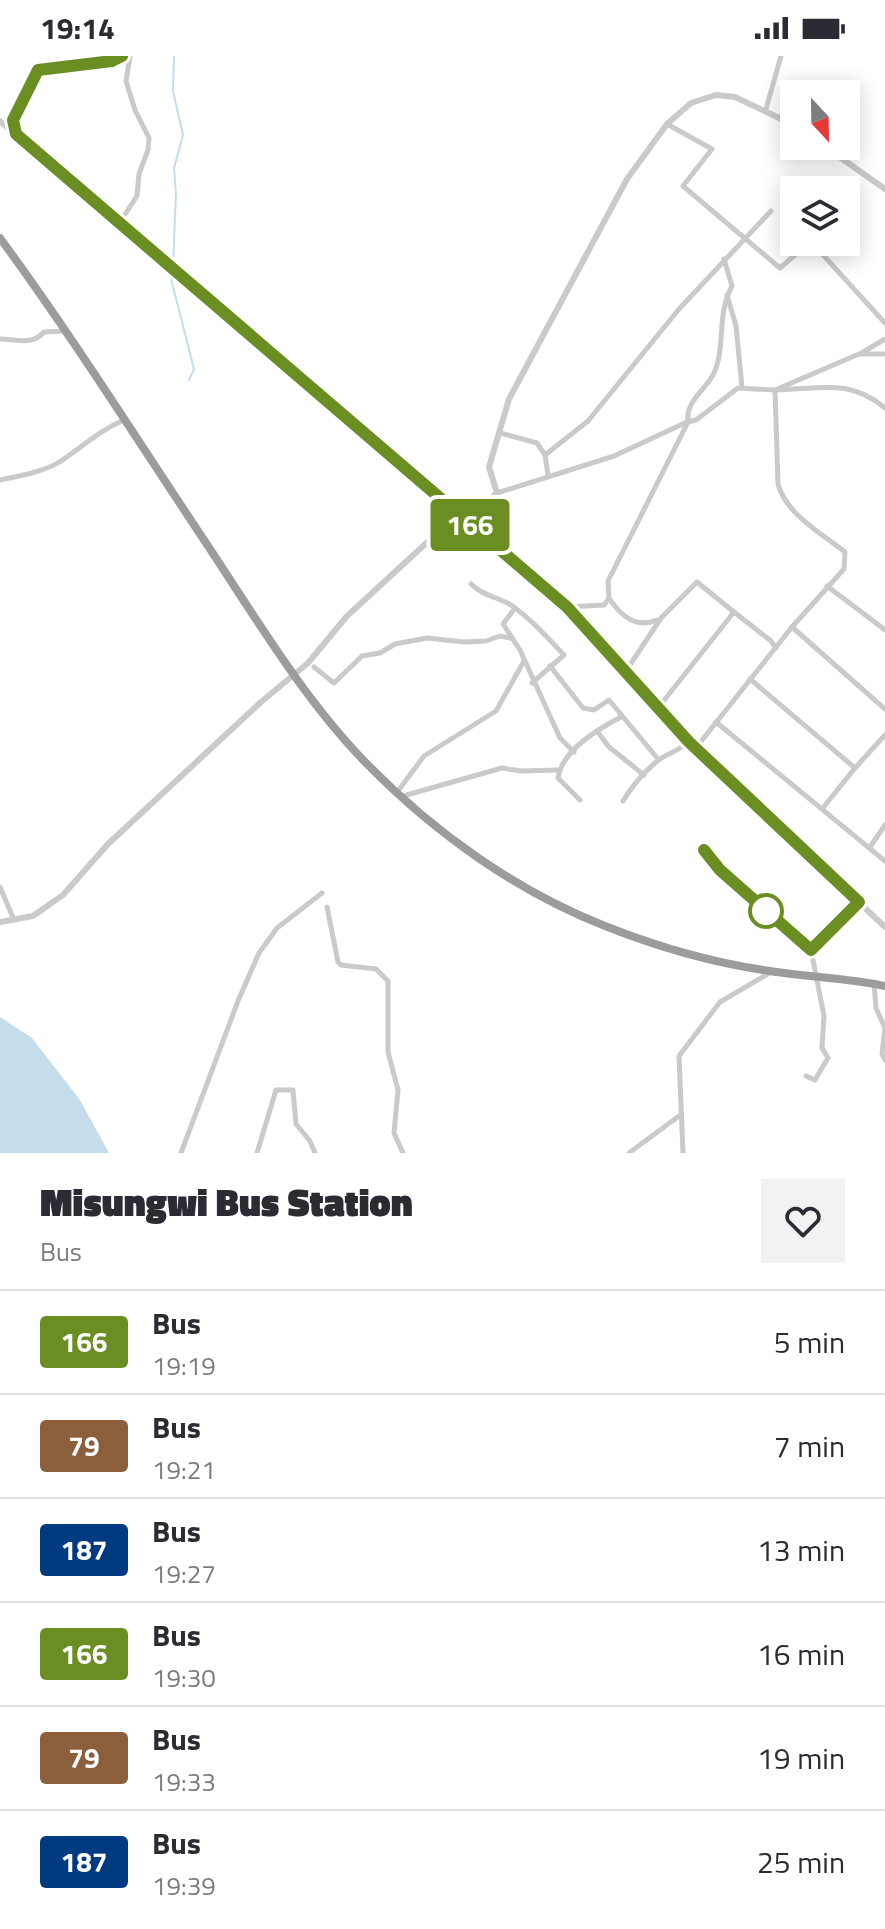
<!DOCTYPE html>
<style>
:root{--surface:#fff;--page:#f2f2f3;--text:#2b2b33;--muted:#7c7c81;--line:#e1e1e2}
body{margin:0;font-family:"Titillium Web",sans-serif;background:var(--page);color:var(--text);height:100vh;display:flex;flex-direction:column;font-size:30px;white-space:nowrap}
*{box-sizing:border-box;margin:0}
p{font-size:26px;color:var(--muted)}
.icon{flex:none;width:44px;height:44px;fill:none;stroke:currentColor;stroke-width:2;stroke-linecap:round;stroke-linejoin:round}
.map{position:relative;height:1097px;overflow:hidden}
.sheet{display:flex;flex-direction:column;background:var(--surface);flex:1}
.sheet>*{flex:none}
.badge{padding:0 16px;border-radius:6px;font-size:28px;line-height:52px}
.needle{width:52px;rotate:158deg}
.fabs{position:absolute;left:780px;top:24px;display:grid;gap:16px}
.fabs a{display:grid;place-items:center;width:80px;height:80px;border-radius:0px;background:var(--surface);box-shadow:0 4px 20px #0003;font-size:40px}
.map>.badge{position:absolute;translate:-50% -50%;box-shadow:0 0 0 4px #fff}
.round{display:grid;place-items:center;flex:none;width:84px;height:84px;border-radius:0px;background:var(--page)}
.headline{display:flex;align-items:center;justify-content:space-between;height:136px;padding:0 40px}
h1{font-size:38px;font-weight:800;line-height:60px}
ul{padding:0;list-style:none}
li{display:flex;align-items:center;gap:24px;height:104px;padding:0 40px;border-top:2px solid var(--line)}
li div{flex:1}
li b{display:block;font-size:30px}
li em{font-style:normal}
li .badge{min-width:88px;font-weight:700;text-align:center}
.status{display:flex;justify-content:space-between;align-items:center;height:56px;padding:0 40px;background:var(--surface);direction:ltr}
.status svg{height:22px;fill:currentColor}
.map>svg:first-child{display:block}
.water{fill:#c5ddeb}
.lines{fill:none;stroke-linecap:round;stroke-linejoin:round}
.stream{stroke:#c5ddeb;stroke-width:2}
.minor{stroke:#cacaca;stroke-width:5}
.tertiary{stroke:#cacaca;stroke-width:6}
.trunk{stroke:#9c9c9c;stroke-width:8}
.line-casing{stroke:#fff;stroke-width:18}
.line{stroke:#6b8e23;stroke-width:12}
.stop-dot{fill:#fff;stroke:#6b8e23;stroke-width:4}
</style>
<div class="status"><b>19:14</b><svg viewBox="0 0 49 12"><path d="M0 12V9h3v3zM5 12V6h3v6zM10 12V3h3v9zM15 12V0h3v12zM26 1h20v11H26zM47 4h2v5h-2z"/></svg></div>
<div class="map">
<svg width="885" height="1097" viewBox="0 0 885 1097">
<rect width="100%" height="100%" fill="#fff"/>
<polygon class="water" points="0,961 32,982 80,1044 109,1097 0,1097"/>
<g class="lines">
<g class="stream">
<polyline points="173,208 176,139 174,112 183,79 173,35 174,0"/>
<polyline points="171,214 170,219 194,313 189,324"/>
</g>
<g class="minor">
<polyline points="766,53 781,0"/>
<polyline points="667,68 712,93 683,130 780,212 803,192 814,189 885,267"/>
<polyline points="16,77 13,64 38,14 112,5 122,0"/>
<polyline points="120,166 137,140 139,118 148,94 149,82 135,54 126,25 130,0"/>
<path d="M724,203L732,230C716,260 726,291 714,317C706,334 685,345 688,366L696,364L738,332L775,334L859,298H885"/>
<polyline points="727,239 736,270 742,331"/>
<path d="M0,283C17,283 32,290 44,276L65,275"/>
<polyline points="860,298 885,283"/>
<polyline points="500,377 537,387 545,399"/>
<polyline points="548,419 545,399 588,365 679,253 771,155"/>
<path d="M0,424C19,420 44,416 61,405C82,391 100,374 124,364"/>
<polyline points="497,437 614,400 687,366"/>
<path d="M471,528C483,540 498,541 511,549C531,563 547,581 564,599L532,627"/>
<polyline points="827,530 885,574"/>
<path d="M609,542C620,559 636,573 657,564"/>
<polyline points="568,551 604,549 609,542 608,525 688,366"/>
<polyline points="515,552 503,568 520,594 560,682 574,696"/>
<polyline points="792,571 885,653"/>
<polyline points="550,610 583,652 594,654 609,644 658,703"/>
<polyline points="314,611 334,627 362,600 380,597 395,588 427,582 464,586 486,585 500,580 510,582"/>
<polyline points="626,615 661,562 697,526 734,556"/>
<polyline points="750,623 855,712 885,679"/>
<polyline points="658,652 734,556 771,585 776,592"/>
<polyline points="716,666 885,805"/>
<polyline points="597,675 609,691 644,719"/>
<path d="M695,693L792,571L844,513L845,496C821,477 786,458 778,428L775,334C819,333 850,322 885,352"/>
<polyline points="398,735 424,700 496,655 524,605"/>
<polyline points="403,740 502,712 521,715 559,714"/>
<path d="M580,744L558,722C562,694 598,673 621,661"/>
<path d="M623,745C632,730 643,717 656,706C665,698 679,695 689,686"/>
<polyline points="822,753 855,712"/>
<polyline points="870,791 885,769"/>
<polyline points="704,794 720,814 811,894"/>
<polyline points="0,831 14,864"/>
<polyline points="327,851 338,906 341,909 376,913 388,925 388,996 398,1034 394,1077 403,1097"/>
<polyline points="874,928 876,952 885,972 882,998 885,1004"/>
<polyline points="806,1020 815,1024 828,1002 822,992 824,960 811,894 859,846"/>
<polyline points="181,1097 238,945 259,897 277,872 322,837"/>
<polyline points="257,1097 276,1034 293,1034 296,1068 310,1085 315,1097"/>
<polyline points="629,1097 679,1060"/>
<polyline points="683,1097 679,1000 720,946 771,916"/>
</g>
<g class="tertiary">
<polyline points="0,65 567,551 689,686 885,871"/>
<polyline points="824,90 885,133"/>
<polyline points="467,466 497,437 489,411 509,343 627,123 667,68 691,47 716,39 735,41 794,69"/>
<polyline points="0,866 33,860 63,839 108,788 261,646 308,607 347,560 458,458"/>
</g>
<path class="trunk" d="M0,182C72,280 138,385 206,487C256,562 304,644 368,709C435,777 516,835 605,870C658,891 713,907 770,915C808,921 847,922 885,930"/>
</g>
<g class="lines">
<g class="line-casing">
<polyline id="line" points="122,0 112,5 38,14 13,64 16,78 567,551 689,686 859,846 811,894 720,814 704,794"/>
</g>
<use href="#line" class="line"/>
</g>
<circle class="stop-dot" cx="766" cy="855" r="16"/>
</svg>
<div class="fabs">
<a><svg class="needle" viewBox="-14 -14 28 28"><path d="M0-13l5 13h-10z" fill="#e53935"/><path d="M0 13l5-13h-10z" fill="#7c7c81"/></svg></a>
<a><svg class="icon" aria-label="layers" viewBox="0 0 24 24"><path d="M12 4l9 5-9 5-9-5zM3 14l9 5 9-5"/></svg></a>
</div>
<b class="badge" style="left:470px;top:469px;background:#6b8e23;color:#fff">166</b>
</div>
<section class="sheet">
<div class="headline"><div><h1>Misungwi Bus Station</h1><p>Bus</p></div><a class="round"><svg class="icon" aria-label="heart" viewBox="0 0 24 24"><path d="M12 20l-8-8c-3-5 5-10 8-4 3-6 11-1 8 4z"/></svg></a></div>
<ul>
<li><span class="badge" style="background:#6b8e23;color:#fff">166</span><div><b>Bus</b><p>19:19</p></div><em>5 min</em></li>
<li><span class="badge" style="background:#8b5e3c;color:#fff">79</span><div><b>Bus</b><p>19:21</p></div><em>7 min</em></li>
<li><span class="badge" style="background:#003b80;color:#fff">187</span><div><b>Bus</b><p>19:27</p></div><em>13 min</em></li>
<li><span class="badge" style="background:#6b8e23;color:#fff">166</span><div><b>Bus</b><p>19:30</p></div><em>16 min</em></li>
<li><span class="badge" style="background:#8b5e3c;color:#fff">79</span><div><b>Bus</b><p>19:33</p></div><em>19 min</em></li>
<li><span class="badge" style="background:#003b80;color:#fff">187</span><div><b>Bus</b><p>19:39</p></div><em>25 min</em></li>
</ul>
</section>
